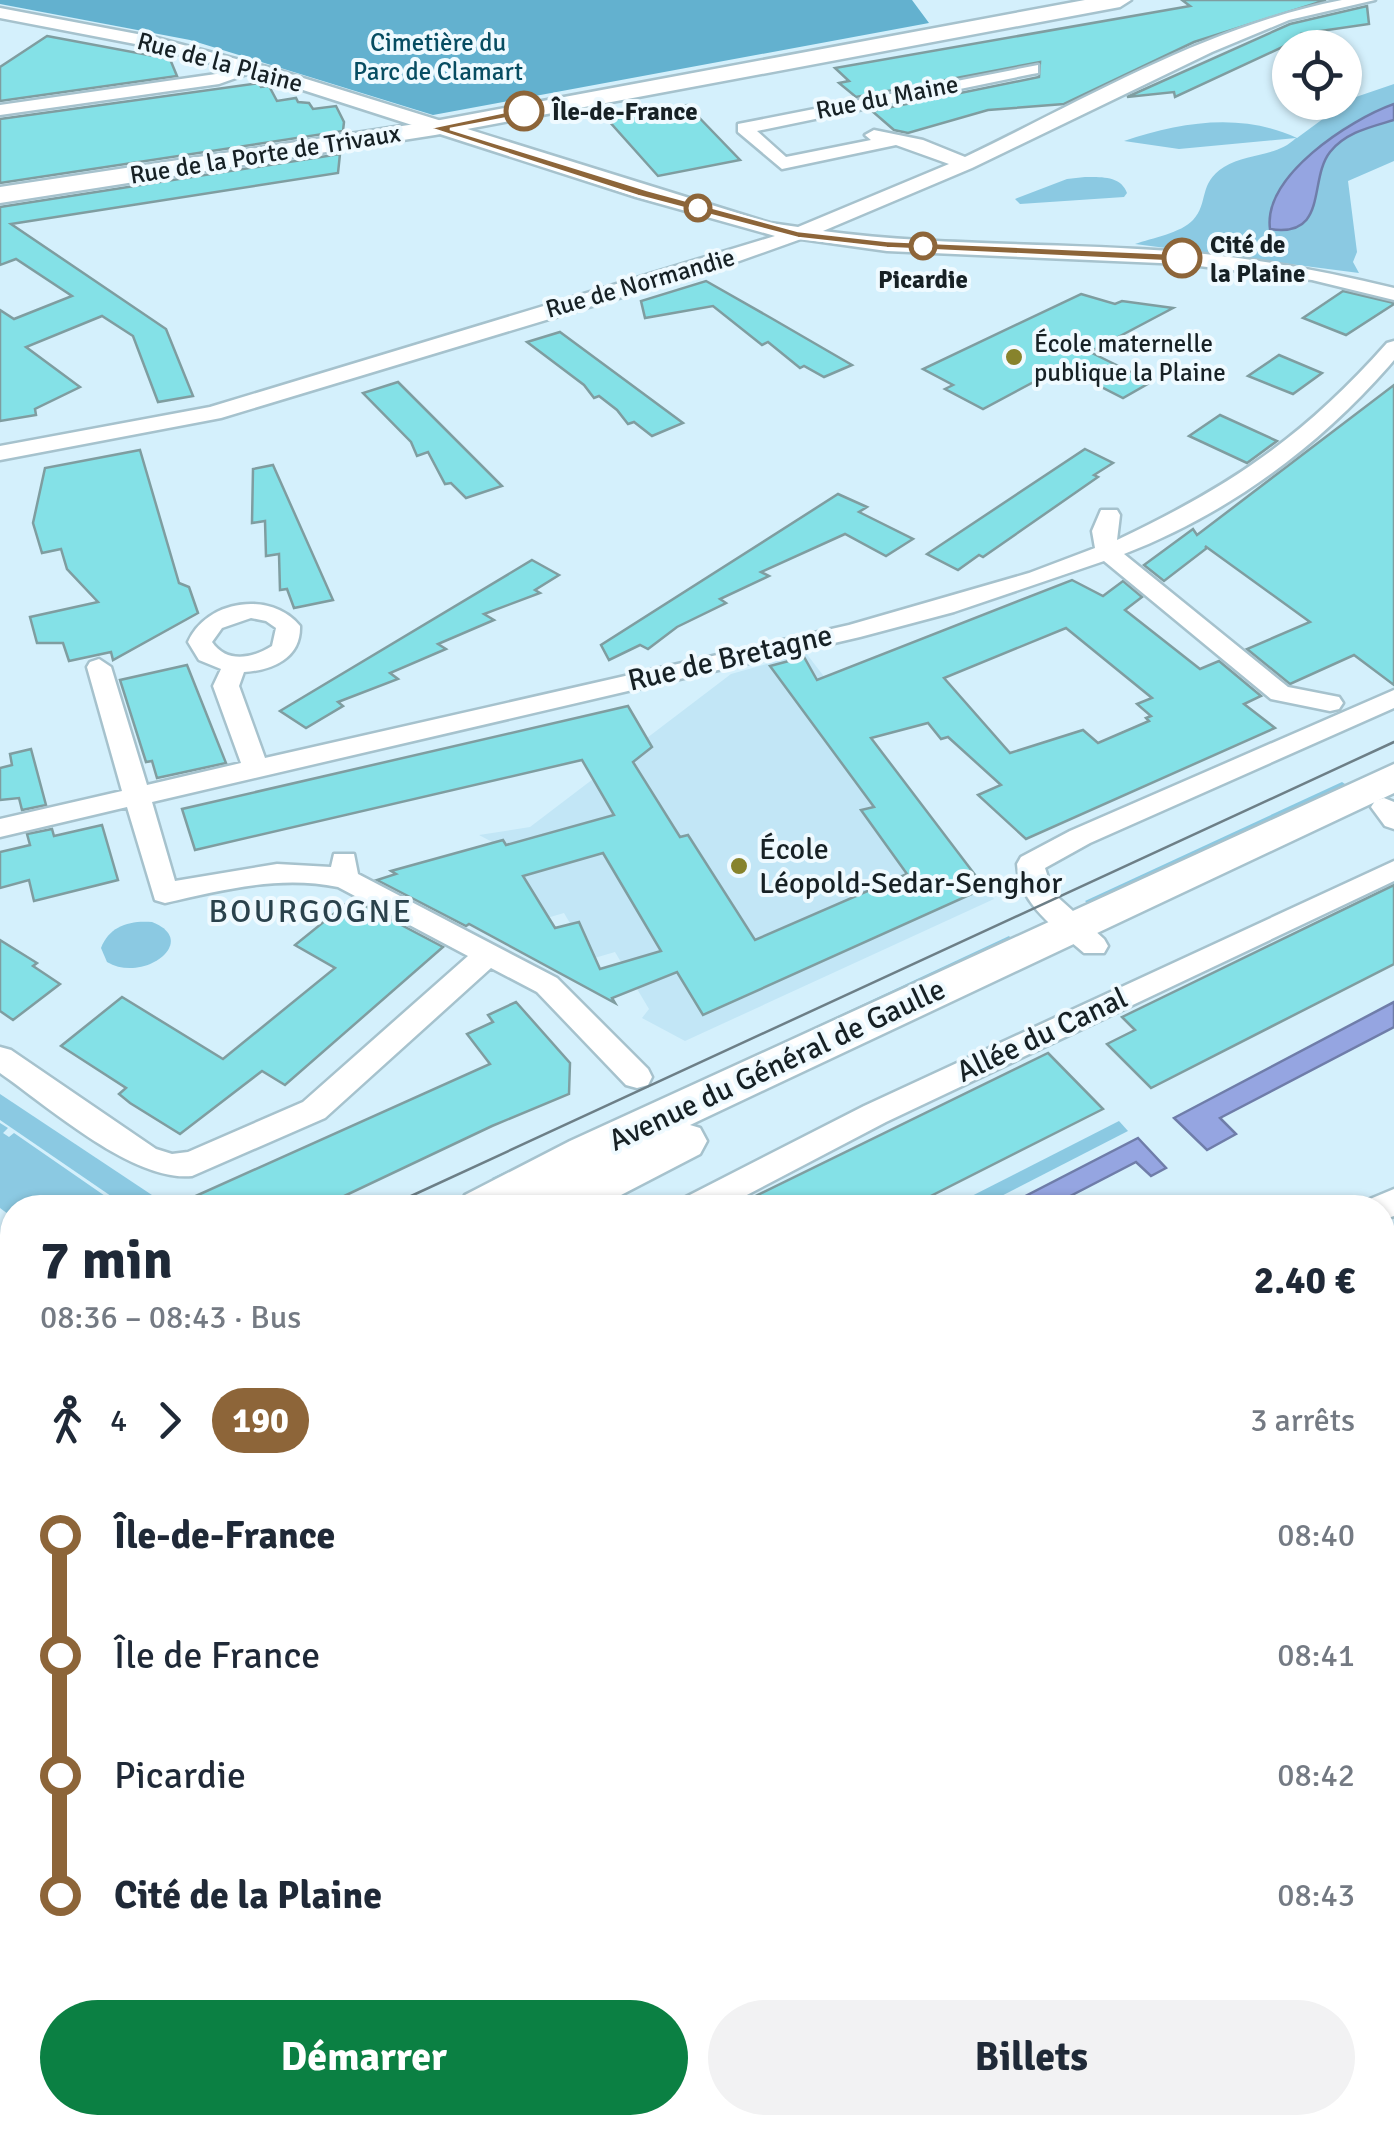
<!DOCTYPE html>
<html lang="fr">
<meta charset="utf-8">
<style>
:root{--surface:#fff;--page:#f2f2f3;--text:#1f2937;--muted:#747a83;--accent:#0b8043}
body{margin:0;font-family:Signika,sans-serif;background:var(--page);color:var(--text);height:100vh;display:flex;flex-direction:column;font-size:38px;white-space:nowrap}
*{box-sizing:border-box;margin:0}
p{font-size:32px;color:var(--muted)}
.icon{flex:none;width:55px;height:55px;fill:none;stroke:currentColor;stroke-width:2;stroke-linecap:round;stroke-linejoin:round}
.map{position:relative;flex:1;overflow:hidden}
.side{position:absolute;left:0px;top:1195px;width:1395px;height:940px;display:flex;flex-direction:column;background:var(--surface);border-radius:40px 40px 0 0;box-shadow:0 2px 8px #0004}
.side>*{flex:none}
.badge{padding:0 20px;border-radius:32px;font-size:35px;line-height:65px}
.fabs{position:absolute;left:1272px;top:30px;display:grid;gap:20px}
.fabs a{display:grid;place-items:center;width:90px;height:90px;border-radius:50%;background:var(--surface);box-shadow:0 2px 8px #0004;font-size:50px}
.map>.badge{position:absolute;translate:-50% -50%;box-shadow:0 0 0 5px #fff}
.legs{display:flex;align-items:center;gap:15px;height:110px;padding:0 40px;font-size:32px}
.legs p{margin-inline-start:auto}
.head{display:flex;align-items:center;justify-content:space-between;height:170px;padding:0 40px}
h1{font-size:55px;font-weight:700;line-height:75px}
.action{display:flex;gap:20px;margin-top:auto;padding:20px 40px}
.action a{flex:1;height:115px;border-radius:60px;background:var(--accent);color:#fff;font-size:40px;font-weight:700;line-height:115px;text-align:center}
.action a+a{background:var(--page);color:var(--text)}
ul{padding:0 40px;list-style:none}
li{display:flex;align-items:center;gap:35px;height:120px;font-size:38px}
li i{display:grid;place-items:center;width:15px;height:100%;margin:0 12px;background:currentColor}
li i::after{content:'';width:25px;height:25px;margin:-12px;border:8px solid;border-radius:50%;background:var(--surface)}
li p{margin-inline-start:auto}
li:first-child i{background:linear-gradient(#0000 50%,currentColor 0)}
li:last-child i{background:linear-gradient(currentColor 50%,#0000 0)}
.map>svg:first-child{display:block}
.built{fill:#c2e6f6}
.green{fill:#8bc9e2}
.forest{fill:#63b1cf}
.water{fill:#95a5e1;stroke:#6f7da9;stroke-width:2.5}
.building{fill:#84e1e7;stroke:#7f9da0;stroke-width:2.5;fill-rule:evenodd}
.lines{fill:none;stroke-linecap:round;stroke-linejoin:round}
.street-casing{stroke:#a6c2cd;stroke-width:5}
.secondary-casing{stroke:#a6c2cd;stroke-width:5}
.primary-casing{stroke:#a6c2cd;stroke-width:5}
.street{fill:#fff;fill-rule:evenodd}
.secondary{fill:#fff;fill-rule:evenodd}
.primary{fill:#fff;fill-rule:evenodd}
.tram-far1{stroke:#6d7f87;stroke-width:2.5}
.tram{stroke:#6d7f87;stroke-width:4}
.line-1{fill:#8d6539;stroke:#fff;stroke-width:2.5}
.stop-1-dot{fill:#fff;stroke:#8d6539;stroke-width:5}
.poi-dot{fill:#87832c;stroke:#effaff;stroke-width:4}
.labels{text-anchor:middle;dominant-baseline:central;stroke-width:8;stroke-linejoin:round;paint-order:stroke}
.far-park-label{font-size:25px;fill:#074d62;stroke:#effaff}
.far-street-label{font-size:25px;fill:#172125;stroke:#effaff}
.far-stop-label{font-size:25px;font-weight:bold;fill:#172125;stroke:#effaff;text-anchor:start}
.far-poi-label{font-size:25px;fill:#172125;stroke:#effaff;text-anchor:start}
.street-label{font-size:30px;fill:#172125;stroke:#effaff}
.poi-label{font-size:30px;fill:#172125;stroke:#effaff;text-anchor:start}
.neighbourhood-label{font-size:32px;letter-spacing:2.5px;fill:#2a424c;stroke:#effaff}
</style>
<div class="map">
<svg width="1394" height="2135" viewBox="0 0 1394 2135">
<rect width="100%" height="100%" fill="#d4f0fc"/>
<g class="built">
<polygon points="806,653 994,899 685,1041 642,1018 649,1009 615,952 591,959 564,913 540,920 498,845 479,835 530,827 731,674"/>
<polygon points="0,2063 12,2065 12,2122 332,2122 403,2135 0,2135"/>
</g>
<g class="green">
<path d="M1394,84V161L1348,181L1357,252L1353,262L1359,273L1135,244C1152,238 1181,233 1193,220C1209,203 1198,183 1224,167C1246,153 1277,157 1296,138L1179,149L1124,141C1181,122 1241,112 1297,138L1350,99Z"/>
<path d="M1085,177C1102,177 1121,176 1127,193L1124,197L1020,204L1015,199L1067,179Z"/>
<polygon points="1342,782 1348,786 1090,906 1085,901"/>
<path d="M152,922C201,941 143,984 107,962L101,948C109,926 130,920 152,922Z"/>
<polygon points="1009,936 1014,941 498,1185 492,1178"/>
<polygon points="0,1094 170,1207 127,1207 0,1120"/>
<polygon points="1119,1121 1128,1131 980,1207 950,1207"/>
<polygon points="0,1123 8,1128 3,1133 9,1137 14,1133 121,1207 12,1208 12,1217 0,1208"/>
<polygon points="35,2122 125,2123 126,2135 28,2135"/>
<polygon points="1012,2123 1188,2123 1188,2135 1022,2135 1012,2133"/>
</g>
<polygon class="forest" points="0,0 912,0 929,23 433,115 190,40 0,4"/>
<g class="water">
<path d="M1394,104V120C1371,127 1346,132 1330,152C1308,180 1329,238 1270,229C1263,176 1349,120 1394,104Z"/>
<polygon points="1394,1002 1394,1027 1220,1118 1236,1134 1207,1150 1174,1118"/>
<polygon points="1138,1138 1166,1168 1151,1176 1136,1162 1049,1207 1004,1207"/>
</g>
<g class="building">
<polygon points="1182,0 1326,0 1194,42 1064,104 988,110 908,133 894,130 872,111 1039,77 1040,62 856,97 839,83 849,81 835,68 1190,6"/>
<polygon points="1367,6 1369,24 1300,34 1306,36 1175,97 1174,92 1127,97 1290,24"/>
<polygon points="47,36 170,59 177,76 0,101 0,67"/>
<polygon points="259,83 261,87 269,86 277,101 296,98 298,102 309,103 313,109 336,106 344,122 343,131 0,183 0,119"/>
<polygon points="687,105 740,160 658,176 608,120"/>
<polygon points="340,154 338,173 11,224 166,329 193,396 158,402 133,336 102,316 26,347 80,387 35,409 36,415 0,421 0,310 14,319 72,296 16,259 0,265 0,207"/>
<polygon points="706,281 771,318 852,365 824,377 804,366 800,368 768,342 762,345 713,306 645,318 641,301"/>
<polygon points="1343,291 1394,303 1394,304 1346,335 1303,318"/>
<polygon points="1081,294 1115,304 1122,301 1173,308 1090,352 1151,382 1123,398 1062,367 983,409 945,389 953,385 923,369"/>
<polygon points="560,332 683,423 652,436 634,422 628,424 617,410 599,396 594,398 584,385 527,342"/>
<polygon points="1279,355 1322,373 1293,394 1248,376"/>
<polygon points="398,382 502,486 466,498 451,483 445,484 428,452 417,456 411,442 363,393"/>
<polygon points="1394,385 1394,685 1354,655 1290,684 1247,649 1310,622 1205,546 1207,548 1164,581 1144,565 1193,529 1197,535"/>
<polygon points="1220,415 1277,441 1247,463 1189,436"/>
<polygon points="1085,449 1113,463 1094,475 1098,477 983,557 979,555 958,570 927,554"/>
<polygon points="140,450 179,583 189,587 198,613 113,660 111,652 69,661 63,643 37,643 30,617 98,602 67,569 61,549 42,553 33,523 45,468"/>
<polygon points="273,465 333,600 294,608 287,589 280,590 279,554 266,556 265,521 252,523 253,469"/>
<polygon points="838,494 867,507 859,512 913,539 886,556 845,534 761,572 769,576 720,599 726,603 677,627 648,649 640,645 609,660 601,645"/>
<polygon points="532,560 559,575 535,590 540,593 484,614 494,620 438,644 446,649 390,673 398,679 338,702 343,706 306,728 280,711"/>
<path d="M1072,580L1103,596L1123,581L1142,597L1125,610L1200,669L1219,661L1261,696L1244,704L1275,728L1026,839L978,795L1001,785L948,737L941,739L928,723L871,738L985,888L703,1015L677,972L612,998L615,1003L469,924L466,926L377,880L396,874L391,871L503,840L506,845L614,815L582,760L195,850L182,809L628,706L652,747L633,762L680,837L688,835L755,940L907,874L861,810L874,807L770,666L804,657L817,680ZM1066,628L1152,698L1137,704L1151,716L1146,718L1149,721L1098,743L1083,730L1010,753L944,678ZM603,853L661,951L600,969L579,922L555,928L523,876Z"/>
<polygon points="187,665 226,763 157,778 152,761 146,762 120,680"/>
<polygon points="31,749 46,805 22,810 19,798 0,800 0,768 12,765 10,754"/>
<polygon points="102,825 118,880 34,901 29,880 0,888 0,852 30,845 27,834 52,829 54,836"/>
<polygon points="1394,885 1394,964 1151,1088 1107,1044 1135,1030 1122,1017"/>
<polygon points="352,899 443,947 285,1085 262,1071 180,1134 130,1103 119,1094 126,1088 61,1046 122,997 223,1059 335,968 295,945"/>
<polygon points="0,940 37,963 33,966 60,984 13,1020 0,1011"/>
<polygon points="516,1002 570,1063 569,1094 492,1126 319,1208 169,1208 490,1064 467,1034 493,1022 488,1015"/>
<polygon points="1048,1053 1103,1109 907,1208 731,1208"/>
</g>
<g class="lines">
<g class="street-casing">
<g id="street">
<path d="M1342,0H1375L1289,20L1212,52L972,168L823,231C942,247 1063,242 1183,252C1254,258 1324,271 1394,288V300L1312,280L1183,264L887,251L801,239L728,265L221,418L0,460V446L210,407L775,236L636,197L250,73L219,84L0,115V105L216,74L231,68L151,47L0,18V8L153,37L274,69L770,223L798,227L949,164L896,145L782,169L738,132V124L1038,65V73L1032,74L757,131L786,157L871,140L865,135L874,130L923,140L965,157C1086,99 1208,26 1342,0Z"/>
<path d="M1394,341V360L1389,366C1316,449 1227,514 1124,554L1288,687L1339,697L1343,703L1339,709L1330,711L1271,699L1104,561L954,612L860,637L152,802L175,881L277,864L331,867L334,854H354L358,874L557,978L648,1069L652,1077L648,1085L637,1088L626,1085L537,992L491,968L325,1118L192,1176C133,1182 49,1107 0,1073V1047L11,1050L156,1149L172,1154L188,1152L303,1102L468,956L338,887C279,875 222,890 165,903L155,900L127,807L0,837V819L122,791L87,667L90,662L99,659L111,667L147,785L241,763L213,686L221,669L199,660L188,642C206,600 271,590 300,626C301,658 273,670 244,672L239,686L265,758L849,625L1029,573L1095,548L1092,531L1101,510H1117L1120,515L1117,540C1229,487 1304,437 1387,343ZM251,618L266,621L276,628L272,646C253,658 227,664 212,642L222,628Z"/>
<path d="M1394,690V708L1090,843L1045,868L1053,893L1104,939L1108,946L1104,953H1084C1056,928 1019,905 1017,864L1021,857L1070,831Z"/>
<polygon points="1384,798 1394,802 1394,829 1385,826 1371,807 1375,801"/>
<polygon points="1394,861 1394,881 886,1122 722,1208 677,1208 682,1199 864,1106"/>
<polygon points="1394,1189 1394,1216 1382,1220 1382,1208 1365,1208 1370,1199"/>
<polygon points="1382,1381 1394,1385 1394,1422 1382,1418"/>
<polygon points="1394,1593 1394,1629 1382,1634 1382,1597"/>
<polygon points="12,1914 12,1955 0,1961 0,1919"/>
<rect x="0" y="2029" width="12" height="42"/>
<polygon points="680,2122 786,2122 791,2135 686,2135"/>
<polygon points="1315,2122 1359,2122 1360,2135 1316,2135"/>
</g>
</g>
<g class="secondary-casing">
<polygon id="secondary" points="1085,0 1131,0 1120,7 435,135 0,203 0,187 435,121"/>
</g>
<g class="primary-casing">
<g id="primary">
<polygon points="1394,764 1394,793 690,1125 700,1128 707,1141 700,1154 596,1208 458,1208 465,1195 570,1141"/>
<polygon points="12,1423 12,1471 0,1476 0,1428"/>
</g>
</g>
<use href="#street" class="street"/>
<use href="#secondary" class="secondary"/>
<use href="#primary" class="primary"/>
<polyline class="tram-far1" points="385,1208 1394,742"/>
<polyline class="tram" points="0,1407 12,1400"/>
</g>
<polygon class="line-1" points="524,108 528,114 450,129 647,190 798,231 887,241 1182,254 1189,258 1182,262 887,248 798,238 638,196 429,128"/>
<g class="stop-1-dot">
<circle cx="524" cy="111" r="18"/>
<circle cx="698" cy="208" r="12"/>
<circle cx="923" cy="246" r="12"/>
<circle cx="1182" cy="258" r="18"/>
</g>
<g class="poi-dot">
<circle cx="1014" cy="357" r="10"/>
<circle cx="739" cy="866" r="10"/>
</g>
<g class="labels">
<g class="far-park-label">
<text x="438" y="42">Cimetière du<tspan x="438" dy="29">Parc de Clamart</tspan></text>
</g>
<g class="far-street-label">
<text transform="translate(220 62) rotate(15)">Rue de la Plaine</text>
<text transform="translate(887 97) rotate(-11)">Rue du Maine</text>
<text transform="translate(265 154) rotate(-9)">Rue de la Porte de Trivaux</text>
<text transform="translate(640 283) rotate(-16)">Rue de Normandie</text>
</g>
<g class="far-stop-label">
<text x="552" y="111">Île-de-France</text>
<text x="1210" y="244">Cité de<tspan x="1210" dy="29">la Plaine</tspan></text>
<text x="923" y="279" text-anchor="middle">Picardie</text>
</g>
<g class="far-poi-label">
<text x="1034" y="343">École maternelle<tspan x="1034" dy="29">publique la Plaine</tspan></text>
</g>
<g class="street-label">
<text transform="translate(730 658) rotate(-13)">Rue de Bretagne</text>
<text transform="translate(1042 1035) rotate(-25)">Allée du Canal</text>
<text transform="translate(777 1065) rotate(-25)">Avenue du Général de Gaulle</text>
</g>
<g class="poi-label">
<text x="759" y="849">École<tspan x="759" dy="34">Léopold-Sedar-Senghor</tspan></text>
</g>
<g class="neighbourhood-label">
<text x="311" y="911">BOURGOGNE</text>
</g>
</g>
</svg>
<div class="fabs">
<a><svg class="icon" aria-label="locate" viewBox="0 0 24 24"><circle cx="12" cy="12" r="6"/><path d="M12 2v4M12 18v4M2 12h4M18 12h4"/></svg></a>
</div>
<section class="side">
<div class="head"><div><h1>7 min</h1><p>08:36 – 08:43 · Bus</p></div><b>2.40 €</b></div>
<div class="legs"><svg class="icon" aria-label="walk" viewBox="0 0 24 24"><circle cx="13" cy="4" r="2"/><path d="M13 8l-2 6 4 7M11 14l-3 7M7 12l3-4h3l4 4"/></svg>4<svg class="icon" aria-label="forward" viewBox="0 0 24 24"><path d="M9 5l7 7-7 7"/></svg><b class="badge" style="background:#8d6539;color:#fff">190</b><p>3 arrêts</p></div>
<ul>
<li><i style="color:#8d6539"></i><b>Île-de-France</b><p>08:40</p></li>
<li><i style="color:#8d6539"></i><span>Île de France</span><p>08:41</p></li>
<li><i style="color:#8d6539"></i><span>Picardie</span><p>08:42</p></li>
<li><i style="color:#8d6539"></i><b>Cité de la Plaine</b><p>08:43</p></li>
</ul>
<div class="action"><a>Démarrer</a><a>Billets</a></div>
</section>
</div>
